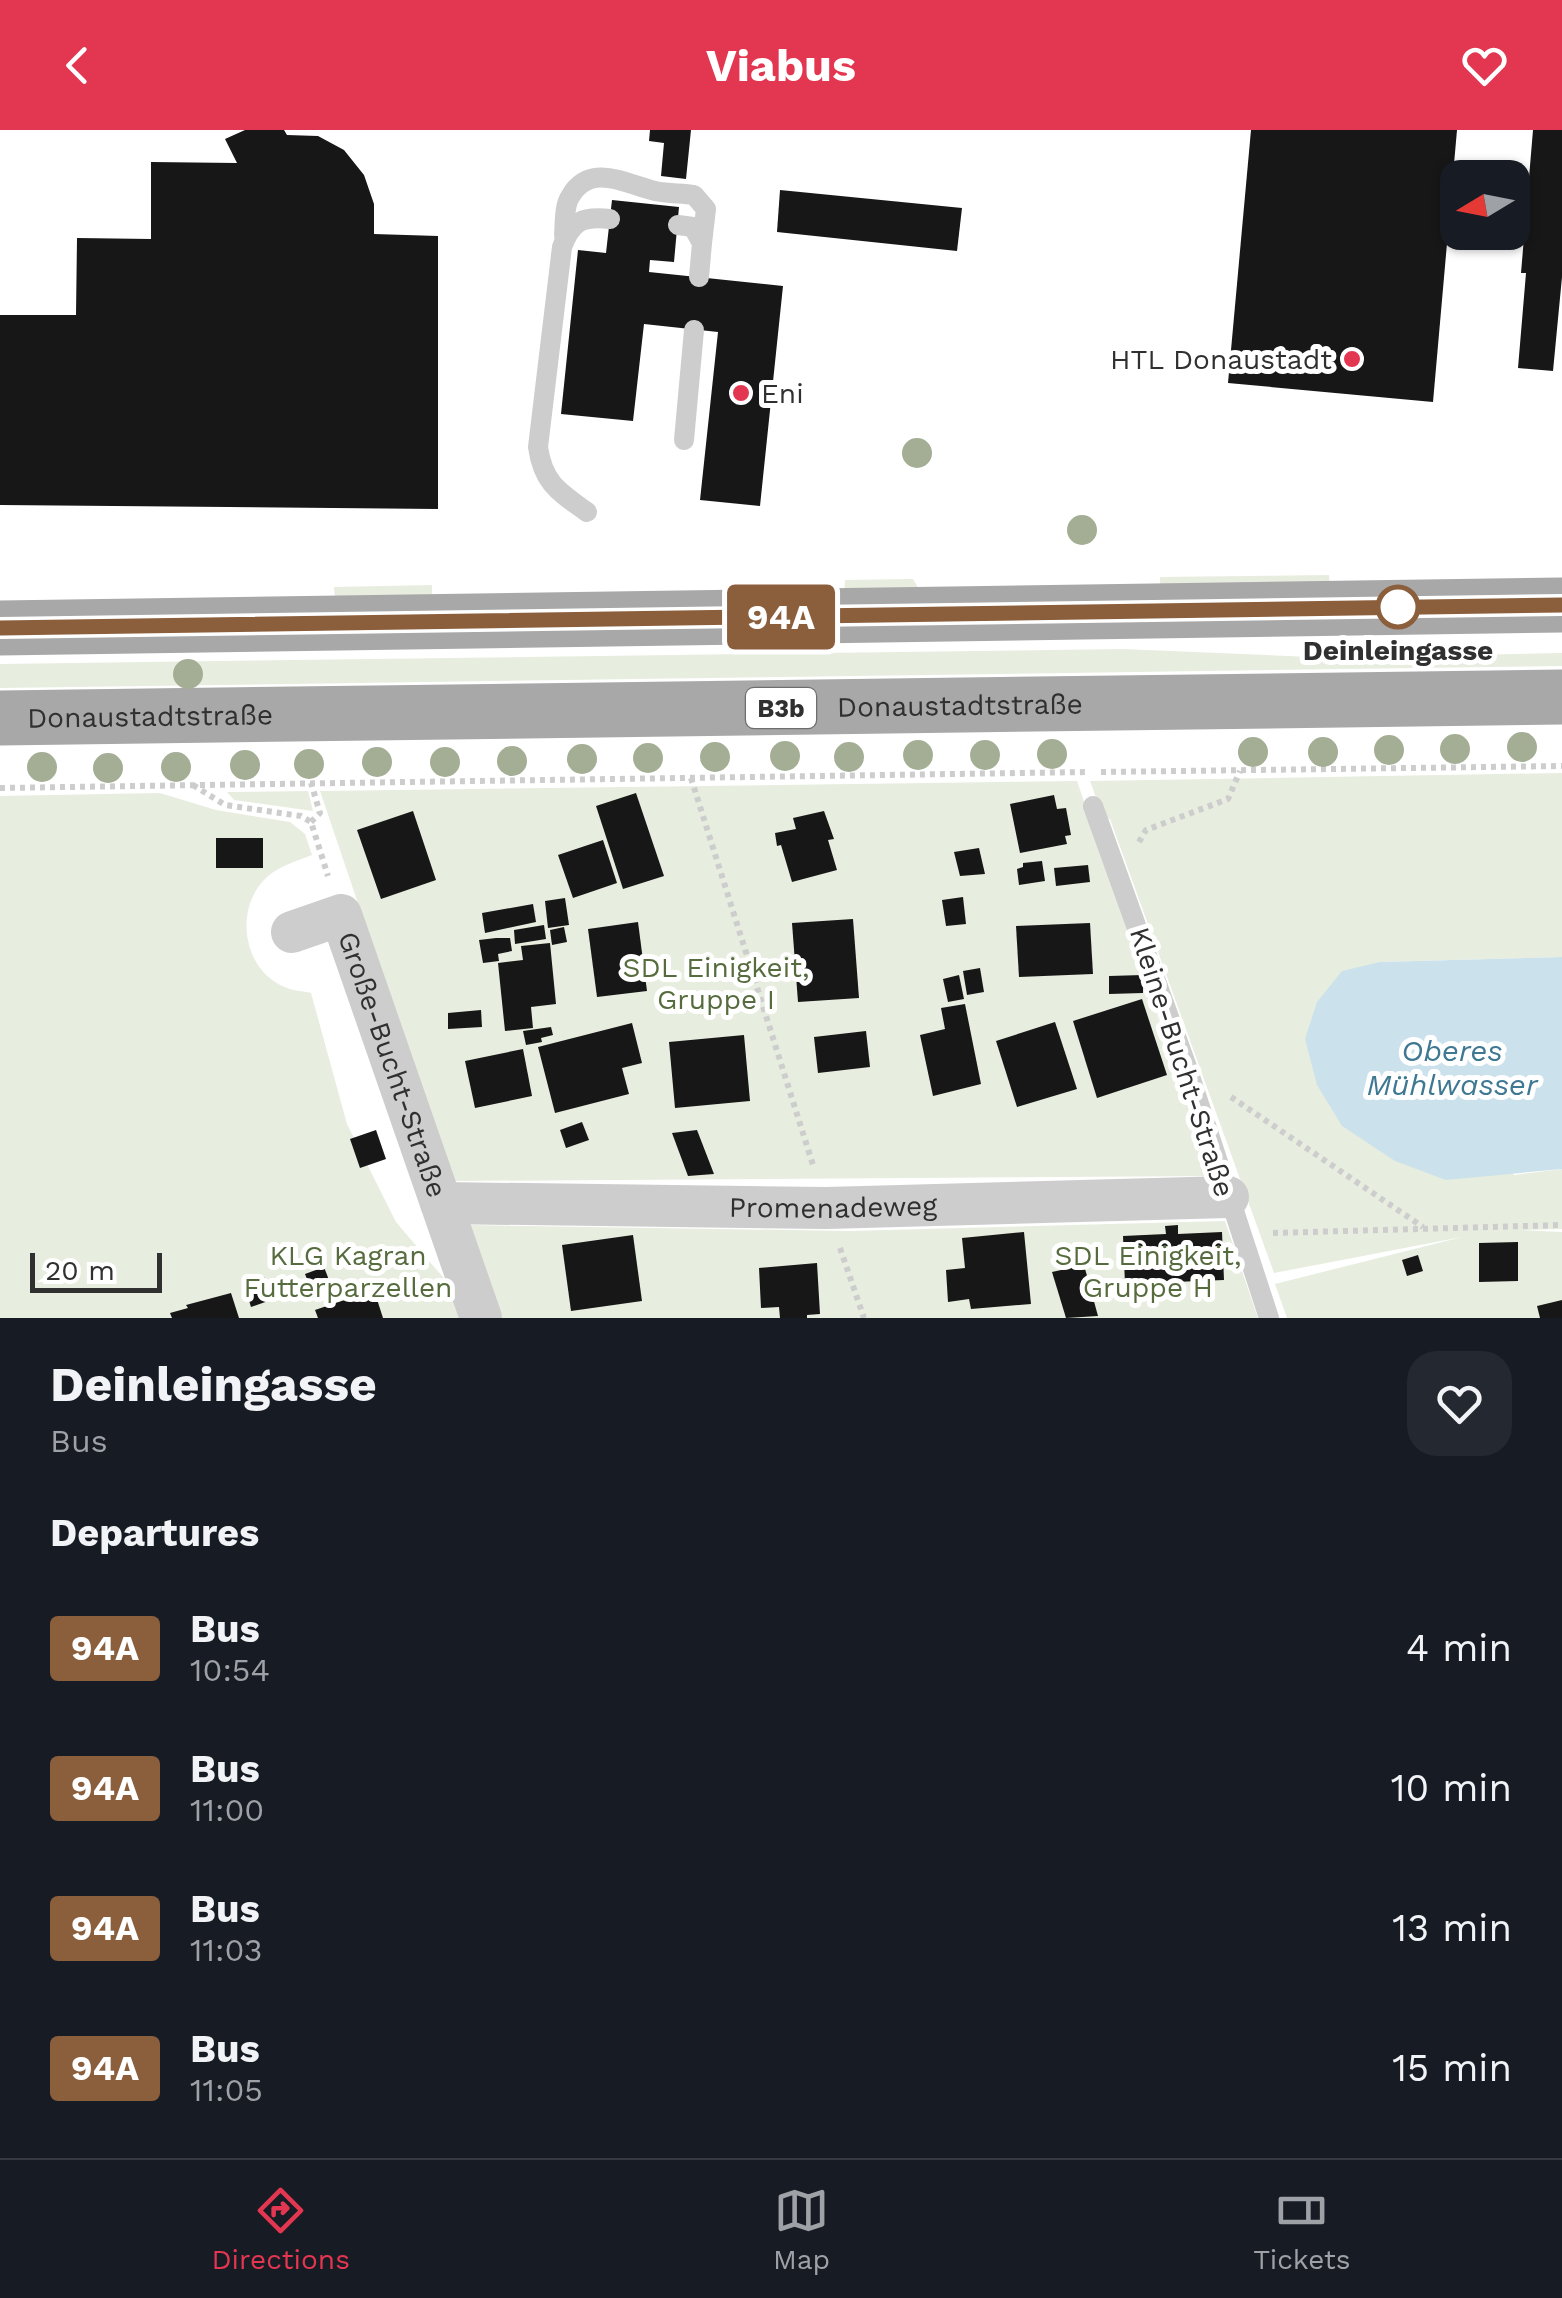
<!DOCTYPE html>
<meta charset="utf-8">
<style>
:root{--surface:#171b24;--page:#242831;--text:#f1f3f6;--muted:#9ea1a6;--line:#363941;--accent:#e33650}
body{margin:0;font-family:"Work Sans",sans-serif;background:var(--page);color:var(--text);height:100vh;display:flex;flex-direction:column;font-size:38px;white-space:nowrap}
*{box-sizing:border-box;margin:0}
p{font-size:32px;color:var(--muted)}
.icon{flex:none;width:55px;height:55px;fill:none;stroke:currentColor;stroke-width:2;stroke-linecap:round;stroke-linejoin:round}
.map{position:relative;height:1188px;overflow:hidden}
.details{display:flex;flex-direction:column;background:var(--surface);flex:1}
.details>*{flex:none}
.badge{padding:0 20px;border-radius:8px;font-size:35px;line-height:65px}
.needle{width:65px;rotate:260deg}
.fabs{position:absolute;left:1440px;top:30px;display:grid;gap:20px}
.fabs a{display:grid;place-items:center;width:90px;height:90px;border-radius:20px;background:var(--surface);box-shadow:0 2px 8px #0004;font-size:50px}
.scale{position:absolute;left:30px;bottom:25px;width:132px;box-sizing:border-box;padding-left:10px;border:5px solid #303030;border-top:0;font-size:28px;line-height:35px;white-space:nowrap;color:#303030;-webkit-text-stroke:8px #fff;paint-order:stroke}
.map>.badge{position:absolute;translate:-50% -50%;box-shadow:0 0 0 5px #fff}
h2{padding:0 50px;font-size:38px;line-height:90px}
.round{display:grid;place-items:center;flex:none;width:105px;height:105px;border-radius:30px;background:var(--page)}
.headline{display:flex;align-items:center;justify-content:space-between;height:170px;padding:0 50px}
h1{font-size:48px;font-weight:700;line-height:75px}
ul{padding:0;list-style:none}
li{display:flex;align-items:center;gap:30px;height:140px;padding:0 50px}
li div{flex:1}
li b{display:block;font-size:38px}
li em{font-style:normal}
li .badge{min-width:110px;font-weight:700;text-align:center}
header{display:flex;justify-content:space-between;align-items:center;height:130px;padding:0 50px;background:var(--accent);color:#fff;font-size:45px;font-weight:700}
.tab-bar{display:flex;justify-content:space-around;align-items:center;height:140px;border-top:2px solid var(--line);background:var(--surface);font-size:28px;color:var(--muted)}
.tab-bar a{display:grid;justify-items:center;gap:5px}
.tab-bar .active{color:var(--accent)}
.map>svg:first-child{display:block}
.green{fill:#e7eddf}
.water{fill:#cbe2ec}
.building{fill:#171717}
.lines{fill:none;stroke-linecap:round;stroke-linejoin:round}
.path{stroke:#cdcdcd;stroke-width:6;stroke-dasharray:5 5;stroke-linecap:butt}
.service{stroke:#cdcdcd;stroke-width:20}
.minor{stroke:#cdcdcd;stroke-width:42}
.primary{stroke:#a8a8a8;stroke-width:55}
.tree{fill:#a3ae95}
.line-casing{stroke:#fff;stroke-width:22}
.line{stroke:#8b5e3c;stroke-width:15}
.poi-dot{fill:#e33650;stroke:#fff;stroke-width:4}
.stop-dot{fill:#fff;stroke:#8b5e3c;stroke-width:5}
.labels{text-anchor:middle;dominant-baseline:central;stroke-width:10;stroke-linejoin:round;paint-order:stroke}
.shield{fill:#fff;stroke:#6e6e6e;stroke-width:2.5}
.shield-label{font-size:25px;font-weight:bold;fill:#303030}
.poi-label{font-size:28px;fill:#303030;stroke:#fff;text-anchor:end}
.stop-label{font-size:28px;font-weight:bold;fill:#303030;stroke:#fff}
.street-label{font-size:28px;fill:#303030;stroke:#fff}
.park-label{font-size:28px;fill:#576c3e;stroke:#fff}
.water-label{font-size:30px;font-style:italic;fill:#3e7892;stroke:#fff}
</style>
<header><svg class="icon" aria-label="back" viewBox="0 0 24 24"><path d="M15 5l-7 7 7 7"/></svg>Viabus<svg class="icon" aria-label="heart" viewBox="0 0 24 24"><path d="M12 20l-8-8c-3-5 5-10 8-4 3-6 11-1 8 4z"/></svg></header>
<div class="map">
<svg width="1562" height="1188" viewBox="0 0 1562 1188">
<rect width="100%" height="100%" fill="#fff"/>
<g class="green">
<polygon points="1329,445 1330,464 1160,459 1160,447"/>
<polygon points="913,449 921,463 844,466 845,450"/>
<polygon points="432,455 432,475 335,469 334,457"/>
<polygon points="1123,519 1335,528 1562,523 1562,536 0,558 0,534"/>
<polygon points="1562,643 1562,827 1380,832 1514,1045 1562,1039 1562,1099 1521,1100 1562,1102 1562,1188 1287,1188 1275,1154 1462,1107 1274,1143 1110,689 1103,687 1090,651"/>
<polygon points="1077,651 1212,1046 452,1051 320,661"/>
<polygon points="308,661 313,681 234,670 227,662"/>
<path d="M160,663L216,680L290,692L305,704L312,725C295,732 275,737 263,751C234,783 244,842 287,858C294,861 303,861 311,863L347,994L396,1092L448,1153L460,1188H0V666Z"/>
<polygon points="1225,1091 1258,1188 500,1188 468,1095 850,1101"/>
</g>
<polygon class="water" points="1562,827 1562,1039 1446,1050 1395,1031 1342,996 1317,955 1305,909 1317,872 1342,841 1380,832"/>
<g class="building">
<polygon points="245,0 284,0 287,5 318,6 344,20 364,45 374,74 374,104 438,106 438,379 0,375 0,185 76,185 77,108 151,109 151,32 237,33 225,9"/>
<polygon points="650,0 691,0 686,49 661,46 664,13 649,11"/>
<polygon points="1251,0 1457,0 1433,272 1228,253"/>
<polygon points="1533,0 1562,0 1562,147 1553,241 1518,238 1526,143 1521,143"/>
<polygon points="780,60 962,78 957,121 777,102"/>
<polygon points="612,70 679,77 674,132 650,130 649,142 783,156 760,376 700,370 718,202 644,194 633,291 561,284 578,120 606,123"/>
<polygon points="636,663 664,746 623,759 596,676"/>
<polygon points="1054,665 1057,679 1066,678 1071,705 1065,706 1067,714 1020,723 1010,674"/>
<polygon points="413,681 436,750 381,769 357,700"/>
<polygon points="824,681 834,709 828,710 837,740 792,752 781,715 777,716 775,703 796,699 793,688"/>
<rect x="216" y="708" width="47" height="30"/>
<polygon points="603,710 617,753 573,768 558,725"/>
<polygon points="979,718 985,744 960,746 954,722"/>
<polygon points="1042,731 1045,751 1019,755 1017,739 1023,737 1023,733"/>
<polygon points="1088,735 1090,752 1056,756 1054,738"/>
<polygon points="963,767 966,794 946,796 942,770"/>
<polygon points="565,768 569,795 548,798 545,771"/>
<polygon points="533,774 536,792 485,803 482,783"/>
<polygon points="853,789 859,868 798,872 792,793"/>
<polygon points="638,792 647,861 597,867 588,799"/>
<polygon points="1090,793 1093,844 1019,847 1016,796"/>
<polygon points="544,795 546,809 515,814 514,800"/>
<polygon points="564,797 567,812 552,815 550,800"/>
<polygon points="496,808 510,808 512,821 498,824 499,831 483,833 479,810"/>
<polygon points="550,813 556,874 531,877 533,898 505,901 498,833 523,830 521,816"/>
<polygon points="980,838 984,862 967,865 963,841"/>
<polygon points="959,845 964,869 948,872 943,849"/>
<polygon points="1143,845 1143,863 1109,864 1109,846"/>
<polygon points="1142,869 1167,945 1097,968 1073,891"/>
<polygon points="965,874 981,954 933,966 920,905 945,899 941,878"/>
<polygon points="481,880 482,897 448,899 448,883"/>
<polygon points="1055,892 1077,959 1017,977 996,911"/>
<polygon points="632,893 642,933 622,938 629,964 555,983 538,917"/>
<polygon points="551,897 553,905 541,908 542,912 526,915 523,901"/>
<polygon points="866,901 870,937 818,943 814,907"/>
<polygon points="744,905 750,971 675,978 669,912"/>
<polygon points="523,919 532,966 475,978 465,931"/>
<polygon points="582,992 589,1010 566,1018 560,1000"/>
<polygon points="376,1000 386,1029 360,1038 350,1009"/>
<polygon points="697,1000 714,1044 688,1046 672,1003"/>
<polygon points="1178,1095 1178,1104 1222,1102 1224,1150 1125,1154 1123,1106 1166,1104 1165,1096"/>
<polygon points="1024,1102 1031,1174 971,1179 969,1169 948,1172 946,1140 965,1138 962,1108"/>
<polygon points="633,1105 642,1171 571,1181 562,1115"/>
<polygon points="1518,1112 1518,1151 1479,1152 1479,1113"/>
<polygon points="1418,1125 1423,1141 1407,1146 1402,1130"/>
<polygon points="817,1133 820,1184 807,1185 807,1188 780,1188 779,1177 761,1178 759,1138"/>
<polygon points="1084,1135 1098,1186 1066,1188 1052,1142"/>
<polygon points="324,1137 332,1158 313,1164 305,1144"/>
<polygon points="264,1147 271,1170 251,1177 244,1154"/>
<polygon points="374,1160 383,1188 318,1188 315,1180"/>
<polygon points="231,1163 239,1188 172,1188 170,1183 188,1178 186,1175"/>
<polygon points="1562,1170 1562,1188 1540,1188 1537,1176"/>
</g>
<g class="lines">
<g class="path">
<polyline points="1101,642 1562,636"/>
<polyline points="691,648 813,1035"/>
<polyline points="193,655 225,675 301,686 311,692 328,746"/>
<polyline points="0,658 1089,642"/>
<polyline points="311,692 320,683 311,653"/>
<polyline points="1139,712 1146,700 1228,669 1240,641"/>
<polyline points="1231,967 1423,1097"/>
<polyline points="1273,1103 1562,1095"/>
<polyline points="840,1118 864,1188"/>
</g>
<g class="service">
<polyline points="678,95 693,97 702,113 699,147"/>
<path d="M564,105C565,94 564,76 570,67C590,31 628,55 655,61C668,64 682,63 694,65L706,79L702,113"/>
<polyline points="684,310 694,200"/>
<path d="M587,382C559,362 543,353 538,317L562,117C572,91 582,86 610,89"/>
<polyline points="1093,676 1187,937 1269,1188"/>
</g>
<g class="minor">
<path id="s1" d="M292,802L341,785L481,1188"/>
<path id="s2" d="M441,1073L826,1078L1228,1067"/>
</g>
<g class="primary">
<polyline points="0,498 1562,475"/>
<path id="s3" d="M0,588L1562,567"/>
</g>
</g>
<g class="tree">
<circle cx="917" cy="323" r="15"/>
<circle cx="1082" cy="400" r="15"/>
<circle cx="188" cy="544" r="15"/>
<circle cx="1522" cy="617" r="15"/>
<circle cx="1455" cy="619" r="15"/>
<circle cx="1389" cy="620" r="15"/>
<circle cx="1253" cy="622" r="15"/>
<circle cx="1323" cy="622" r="15"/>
<circle cx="1052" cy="624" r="15"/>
<circle cx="918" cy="625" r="15"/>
<circle cx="985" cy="625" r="15"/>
<circle cx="785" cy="626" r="15"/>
<circle cx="715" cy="627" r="15"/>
<circle cx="849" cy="627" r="15"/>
<circle cx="648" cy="628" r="15"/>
<circle cx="582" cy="629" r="15"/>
<circle cx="512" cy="631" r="15"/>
<circle cx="377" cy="632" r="15"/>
<circle cx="445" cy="632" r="15"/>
<circle cx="309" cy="634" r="15"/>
<circle cx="245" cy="635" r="15"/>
<circle cx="42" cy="637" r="15"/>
<circle cx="176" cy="637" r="15"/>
<circle cx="108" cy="638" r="15"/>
</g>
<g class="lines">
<g class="line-casing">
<polyline id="line" points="0,498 1562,475"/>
</g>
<use href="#line" class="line"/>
</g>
<g class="poi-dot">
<circle cx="1352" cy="229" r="10"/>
<circle cx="741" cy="263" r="10"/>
</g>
<circle class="stop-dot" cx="1398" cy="477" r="20"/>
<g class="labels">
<rect class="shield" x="746" y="558" width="70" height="40" rx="8"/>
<g class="shield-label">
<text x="781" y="578">B3b</text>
</g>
<g class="poi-label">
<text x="1332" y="229">HTL Donaustadt</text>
<text x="761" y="263" text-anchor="start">Eni</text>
</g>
<g class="stop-label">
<text x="1398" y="520">Deinleingasse</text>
</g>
<g class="street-label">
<text stroke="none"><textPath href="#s3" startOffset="960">Donaustadtstraße</textPath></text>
<text stroke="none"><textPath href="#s3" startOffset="150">Donaustadtstraße</textPath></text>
<text transform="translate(1182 932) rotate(72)">Kleine-Bucht-Straße</text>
<text stroke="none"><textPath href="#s1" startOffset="210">Große-Bucht-Straße</textPath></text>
<text stroke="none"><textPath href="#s2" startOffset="392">Promenadeweg</textPath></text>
</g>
<g class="park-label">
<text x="716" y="837">SDL Einigkeit,<tspan x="716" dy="32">Gruppe I</tspan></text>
<text x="348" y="1125">KLG Kagran<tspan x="348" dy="32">Futterparzellen</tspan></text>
<text x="1148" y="1125">SDL Einigkeit,<tspan x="1148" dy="32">Gruppe H</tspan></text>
</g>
<g class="water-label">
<text x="1452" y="920">Oberes<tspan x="1452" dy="34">Mühlwasser</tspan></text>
</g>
</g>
</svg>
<div class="fabs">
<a><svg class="needle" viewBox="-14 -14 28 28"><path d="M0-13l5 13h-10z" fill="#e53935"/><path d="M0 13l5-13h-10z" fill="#9ea1a6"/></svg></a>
</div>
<div class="scale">20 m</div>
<b class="badge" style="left:781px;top:487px;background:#8b5e3c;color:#fff">94A</b>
</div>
<section class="details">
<div class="headline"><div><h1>Deinleingasse</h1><p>Bus</p></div><a class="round"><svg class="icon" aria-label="heart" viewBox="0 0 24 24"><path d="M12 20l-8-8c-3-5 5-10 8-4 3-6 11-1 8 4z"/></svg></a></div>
<h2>Departures</h2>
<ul>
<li><span class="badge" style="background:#8b5e3c;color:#fff">94A</span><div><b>Bus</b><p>10:54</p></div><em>4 min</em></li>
<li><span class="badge" style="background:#8b5e3c;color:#fff">94A</span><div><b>Bus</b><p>11:00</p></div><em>10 min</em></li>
<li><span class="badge" style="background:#8b5e3c;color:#fff">94A</span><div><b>Bus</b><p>11:03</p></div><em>13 min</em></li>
<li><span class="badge" style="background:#8b5e3c;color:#fff">94A</span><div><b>Bus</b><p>11:05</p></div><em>15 min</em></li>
</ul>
</section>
<nav class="tab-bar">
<a class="active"><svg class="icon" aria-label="directions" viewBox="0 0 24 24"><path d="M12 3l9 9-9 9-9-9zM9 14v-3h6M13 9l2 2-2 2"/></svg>Directions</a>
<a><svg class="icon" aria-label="map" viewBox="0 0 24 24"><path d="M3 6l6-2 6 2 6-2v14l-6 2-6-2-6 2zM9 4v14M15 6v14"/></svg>Map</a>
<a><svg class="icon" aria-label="tickets" viewBox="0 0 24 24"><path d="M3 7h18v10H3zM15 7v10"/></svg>Tickets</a>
</nav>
